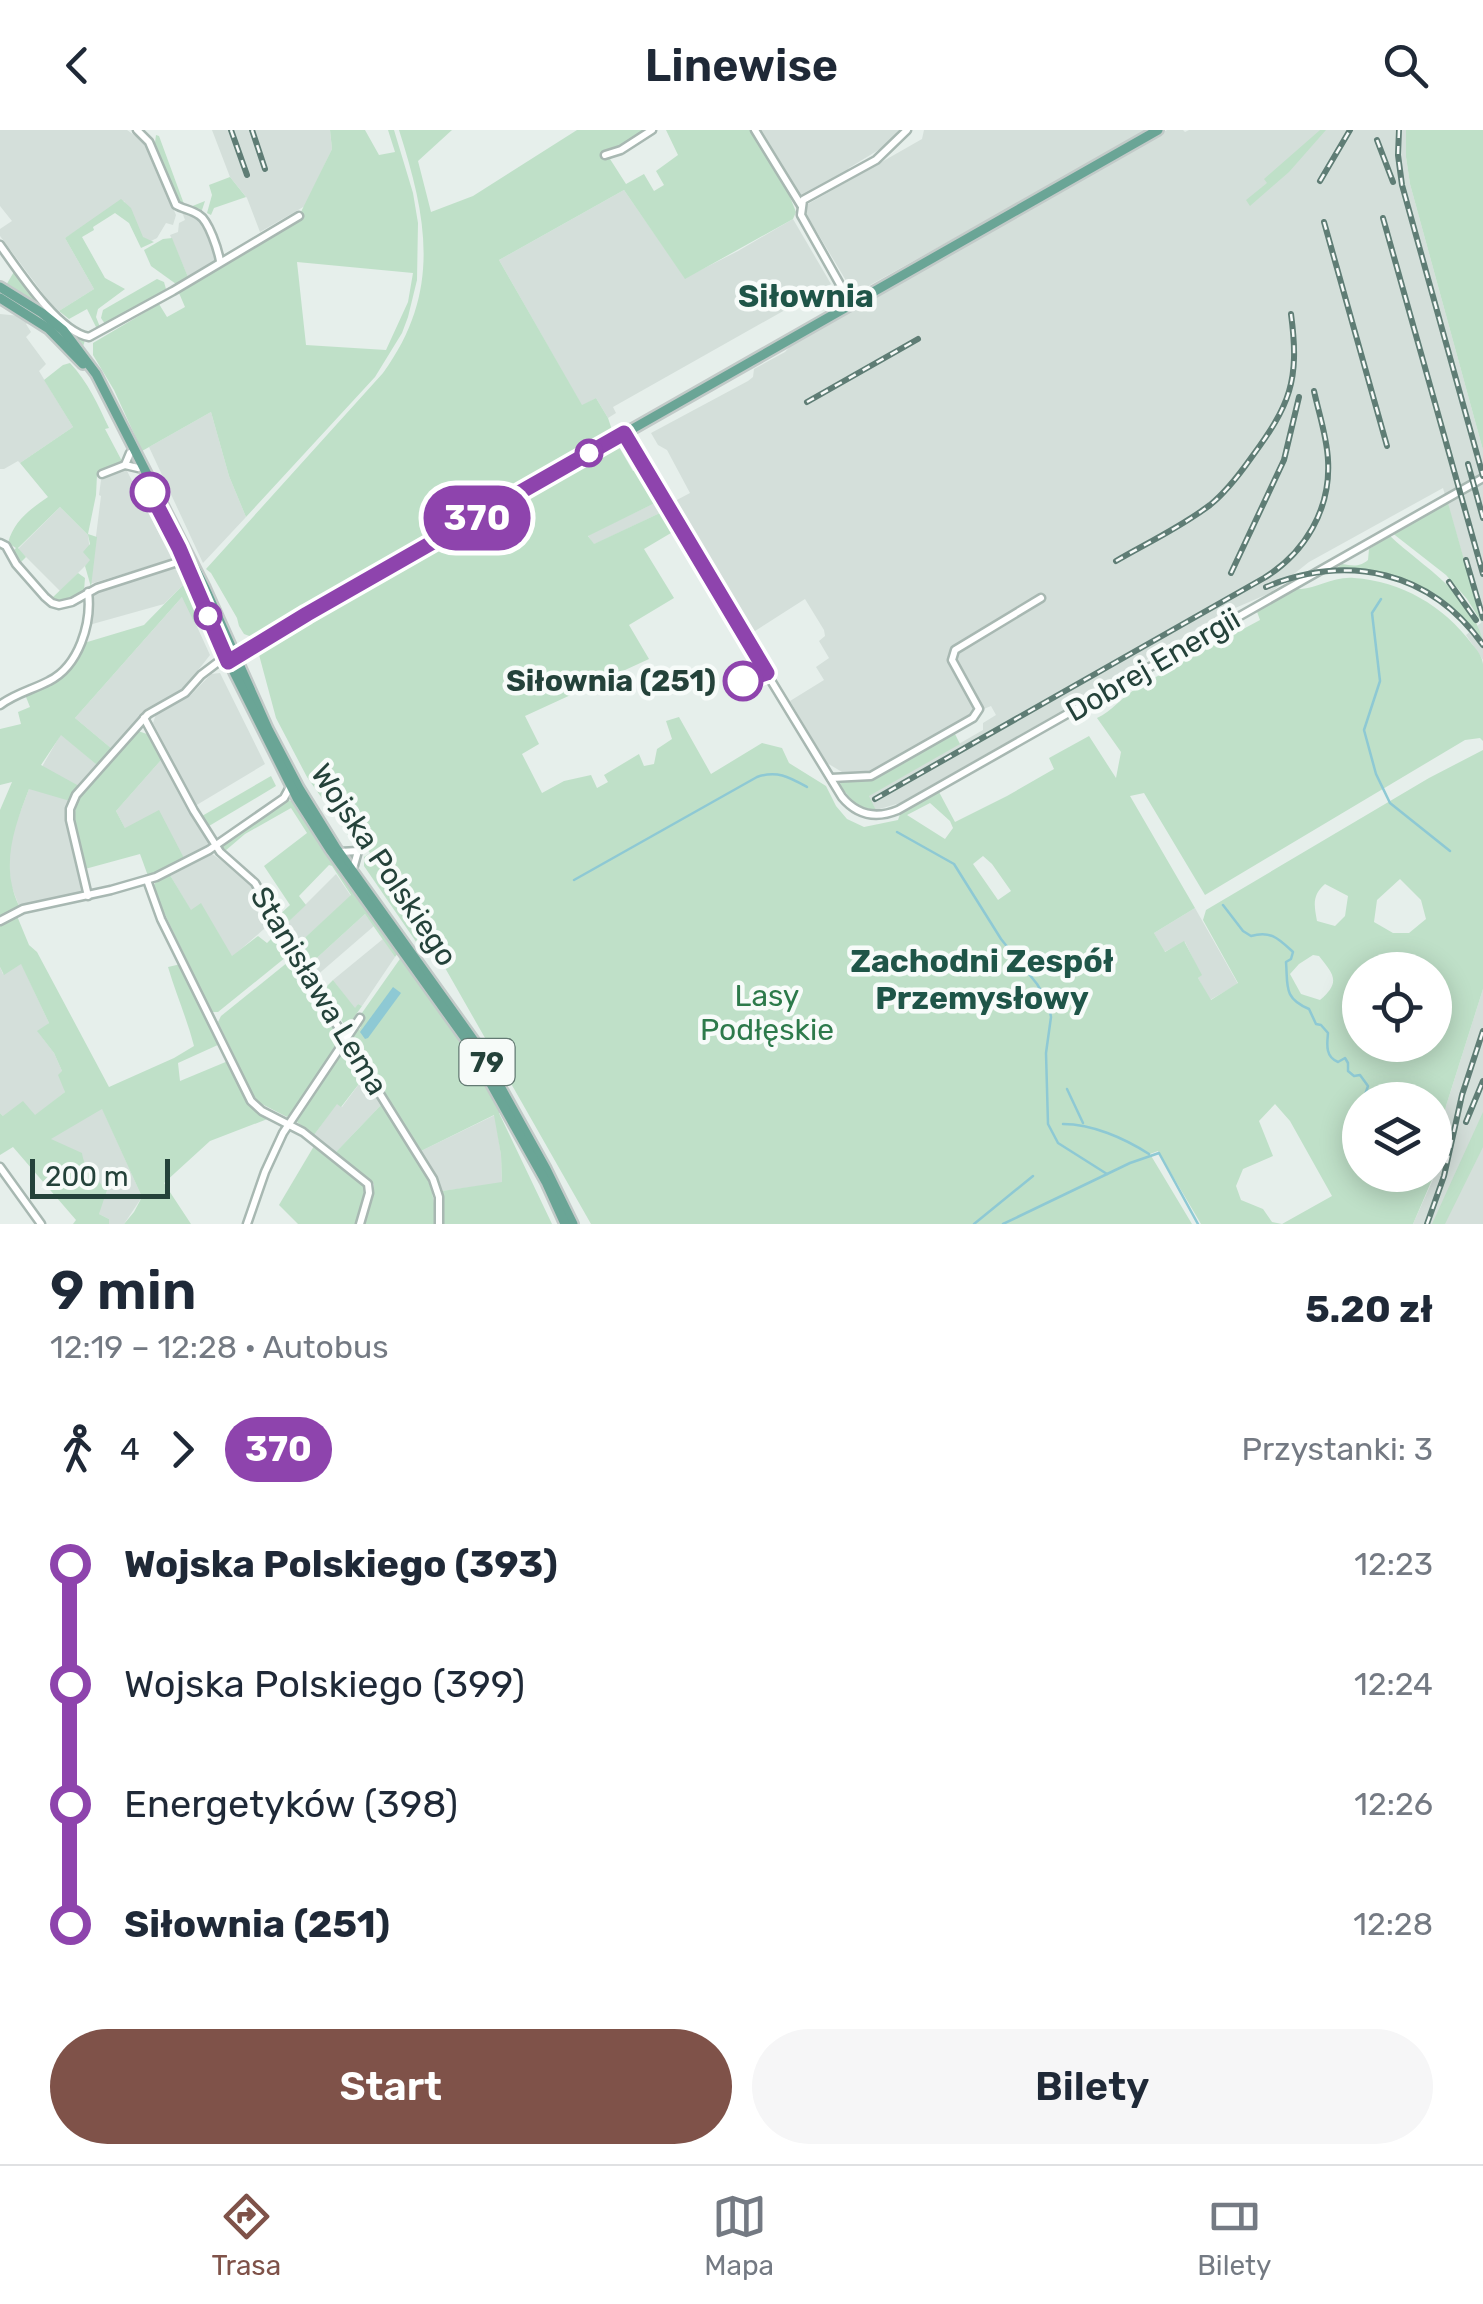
<!DOCTYPE html>
<html lang="pl">
<meta charset="utf-8">
<style>
:root{--surface:#fff;--page:#f6f6f7;--text:#1f2937;--muted:#747a83;--line:#e0e1e3;--accent:#7f5249}
body{margin:0;font-family:Rubik,sans-serif;background:var(--page);color:var(--text);height:100vh;display:flex;flex-direction:column;font-size:38px;white-space:nowrap}
*{box-sizing:border-box;margin:0}
p{font-size:32px;color:var(--muted)}
.icon{flex:none;width:55px;height:55px;fill:none;stroke:currentColor;stroke-width:2;stroke-linecap:round;stroke-linejoin:round}
.map{position:relative;height:1094px;overflow:hidden}
.drawer{display:flex;flex-direction:column;background:var(--surface);flex:1}
.drawer>*{flex:none}
.badge{padding:0 20px;border-radius:32px;font-size:35px;line-height:65px}
.buttons{position:absolute;left:1342px;top:822px;display:grid;gap:20px}
.buttons a{display:grid;place-items:center;width:110px;height:110px;border-radius:50%;background:var(--surface);box-shadow:0 5px 25px #0003;font-size:50px}
.scale{position:absolute;left:30px;bottom:25px;width:140px;box-sizing:border-box;padding-left:10px;border:5px solid #24423a;border-top:0;font-size:28px;line-height:35px;white-space:nowrap;color:#24423a;-webkit-text-stroke:8px #f7fbf9;paint-order:stroke}
.map>.badge{position:absolute;translate:-50% -50%;box-shadow:0 0 0 5px #fff}
.legs{display:flex;align-items:center;gap:15px;height:110px;padding:0 50px;font-size:32px}
.legs p{margin-inline-start:auto}
.head{display:flex;align-items:center;justify-content:space-between;height:170px;padding:0 50px}
h1{font-size:55px;font-weight:600;line-height:75px}
.action{display:flex;gap:20px;margin-top:auto;padding:20px 50px}
.action a{flex:1;height:115px;border-radius:60px;background:var(--accent);color:#fff;font-size:40px;font-weight:600;line-height:115px;text-align:center}
.action a+a{background:var(--page);color:var(--text)}
ul{padding:0 50px;list-style:none}
li{display:flex;align-items:center;gap:35px;height:120px;font-size:38px}
li i{display:grid;place-items:center;width:15px;height:100%;margin:0 12px;background:currentColor}
li i::after{content:'';width:25px;height:25px;margin:-12px;border:8px solid;border-radius:50%;background:var(--surface)}
li p{margin-inline-start:auto}
li:first-child i{background:linear-gradient(#0000 50%,currentColor 0)}
li:last-child i{background:linear-gradient(currentColor 50%,#0000 0)}
header{display:flex;justify-content:space-between;align-items:center;height:130px;padding:0 50px;background:var(--surface);font-size:45px;font-weight:600}
.menu{display:flex;justify-content:space-around;align-items:center;height:140px;border-top:2px solid var(--line);background:var(--surface);font-size:28px;color:var(--muted)}
.menu a{display:grid;justify-items:center;gap:5px}
.menu .active{color:var(--accent)}
.map>svg:first-child{display:block}
.built{fill:#d4dfda}
.green{fill:#bfe0c8;fill-rule:evenodd}
.water{fill:#8ec9d4}
.lines{fill:none;stroke-linecap:round;stroke-linejoin:round}
.stream{stroke:#8ec9d4;stroke-width:2.5}
.minor-casing{stroke:#a8b8b2;stroke-width:11}
.major-casing{stroke:#c2cac8;stroke-width:14}
.minor{stroke:#fff;stroke-width:6}
.major{stroke:#6aa596;stroke-width:9}
.rail-casing{stroke:#5f7d75;stroke-width:6}
.rail{stroke:#f7fbf9;stroke-width:2.5;stroke-dasharray:8;stroke-linecap:butt}
.line-1-casing{stroke:#fff;stroke-width:22}
.line-1{stroke:#8e44ad;stroke-width:15}
.stop-1-dot{fill:#fff;stroke:#8e44ad;stroke-width:5}
.labels{text-anchor:middle;dominant-baseline:central;stroke-width:9;stroke-linejoin:round;paint-order:stroke}
.shield{fill:#f7fbf9;stroke:#637a73;stroke-width:2.5}
.shield-label{font-size:28px;font-weight:bold;fill:#24423a}
.street-label{font-size:30px;fill:#24423a;stroke:#f7fbf9}
.stop-label{font-size:30px;font-weight:bold;fill:#24423a;stroke:#f7fbf9;text-anchor:end}
.park-label{font-size:30px;fill:#2d7a4b;stroke:#f7fbf9}
.neighbourhood-label{font-size:32px;font-weight:bold;fill:#1f5548;stroke:#f7fbf9}
</style>
<header><svg class="icon" aria-label="back" viewBox="0 0 24 24"><path d="M15 5l-7 7 7 7"/></svg>Linewise<svg class="icon" aria-label="search" viewBox="0 0 24 24"><circle cx="10" cy="10" r="6"/><path d="M15 15l6 6"/></svg></header>
<div class="map">
<svg width="1483" height="1094" viewBox="0 0 1483 1094">
<rect width="100%" height="100%" fill="#e6efeb"/>
<g class="built">
<polygon points="0,0 127,0 144,12 176,85 173,95 166,93 157,108 143,115 131,82 124,71 65,108 94,159 59,181 50,173 0,106 0,99 12,91 0,76"/>
<polygon points="212,0 330,0 332,19 305,76 260,102 247,68 230,47"/>
<polygon points="757,0 911,0 849,38 846,43 798,69"/>
<polygon points="924,0 1149,0 854,164 805,82 808,74 922,9"/>
<polygon points="1167,0 1183,0 1185,2 1189,0 1406,0 1406,27 1410,54 1483,320 1483,530 1466,505 1482,492 1443,358 1309,432 1270,463 1226,482 1065,579 900,673 876,680 868,666 983,600 983,593 996,585 991,576 965,587 872,641 854,644 842,642 827,633 790,571 824,550 816,537 829,528 819,511 825,506 824,500 805,469 752,503 723,459 673,372 690,363 667,320 658,315 651,303 748,251 753,247 754,239 785,222 792,214"/>
<polygon points="624,60 685,148 738,121 793,89 831,154 613,277 616,283 608,288 596,268 582,276 499,130"/>
<polygon points="182,82 198,87 204,94 216,124 214,134 188,147 170,105 178,102 179,93 185,90"/>
<polygon points="0,184 20,186 30,191 26,194 31,202 26,207 46,234 39,241 73,297 20,333 18,331 4,339 0,339"/>
<polygon points="211,282 229,346 246,387 203,433 149,317"/>
<polygon points="126,339 172,429 90,454 101,366 99,365 101,350"/>
<polygon points="657,372 662,382 593,415 588,405"/>
<polygon points="60,377 88,405 91,430 60,461 18,419"/>
<polygon points="175,438 184,454 164,474 89,495 92,466 96,463"/>
<polygon points="183,466 210,525 184,558 144,582 112,619 75,588"/>
<polygon points="220,543 265,634 195,676 153,593 156,584 190,566 211,544"/>
<polygon points="61,604 97,635 76,660 68,677 84,761 19,776 11,755 8,723 13,701 29,659"/>
<polygon points="161,630 188,680 209,712 207,717 185,730 125,698 116,681"/>
<polygon points="211,723 248,750 272,792 232,827 201,774 191,781 170,745"/>
<polygon points="336,744 351,766 296,816 284,796"/>
<polygon points="1195,778 1238,854 1210,870 1198,848 1201,845 1185,812 1164,822 1154,803"/>
<polygon points="365,784 374,796 315,847 308,836"/>
<polygon points="383,809 395,827 362,876 358,874 355,879 333,850"/>
<polygon points="21,833 49,893 38,902 54,923 62,941 65,962 35,986 3,986 0,983 0,837 3,844"/>
<polygon points="1483,859 1483,1094 1413,1094 1435,1045 1446,976"/>
<polygon points="365,946 382,974 336,1022 314,1005 337,973 342,977"/>
<polygon points="102,978 142,1067 124,1094 109,1094 109,1089 99,1084 102,1055 92,1045 82,1028 50,1009"/>
<polygon points="495,985 501,1025 502,1053 442,1061 421,1021"/>
</g>
<g class="green">
<path d="M330,0H365L379,25L395,22L388,0H394L413,63L418,93L417,150L408,187L402,203L375,247L246,387L229,346L211,282L142,321L114,260L93,225V213L159,174L167,187L185,177L179,163L188,156L297,90L332,19ZM297,132L413,143L408,172L386,220L306,215Z"/>
<path d="M399,0H452L418,31L431,82L473,66L577,0H657L610,29L626,54L644,44L654,61L664,55L656,41L678,25L666,0H757L776,32L796,82L793,89L685,149L624,60L499,130L582,275L596,268L608,288L612,300L492,372L252,507L244,504L239,496L237,488L211,443L206,439L383,243C442,162 427,88 399,0Z"/>
<polygon points="1320,0 1326,0 1289,42 1250,76 1246,70 1267,53 1264,49"/>
<polygon points="1406,0 1483,0 1483,320 1410,54 1406,27"/>
<polygon points="156,5 159,6 184,74 190,77 205,71 201,83 200,79 193,77 191,80 179,75 154,20"/>
<polygon points="230,47 246,67 214,78 211,85 207,83 212,65 209,55"/>
<polygon points="121,69 131,78 143,107 154,112 141,118 129,93 115,83 93,97 94,100 82,107 105,148 125,159 98,179 96,187 100,197 97,199 87,179 69,189 59,181 94,159 65,108"/>
<polygon points="172,108 188,147 176,154 151,136 144,120 163,109"/>
<polygon points="15,140 75,206 85,210 82,220 5,157"/>
<polygon points="157,149 164,152 166,159 105,194 101,188 103,180"/>
<path d="M70,233C88,252 98,275 109,298L105,299L123,333L97,345L96,365L88,404L97,407L91,457L85,436L90,430L83,422L90,414L88,405L60,377L18,418L26,427L20,433L12,422L16,418L8,413C14,391 29,380 48,367L20,333L73,297L44,250L63,235Z"/>
<path d="M619,317L633,341H639L657,372L588,406L594,414L662,382L676,400L644,419L674,468L629,495L649,529L525,586L539,614L522,624L542,663L564,651L591,645L597,658L608,652L604,645L639,624L644,636L654,634L657,619L672,609L666,591L679,587L711,644L762,613L782,618L789,633L826,656L836,676L847,689L864,697L898,690L900,684L939,662L955,692L1007,666L1054,639L1049,628L1089,606L1116,648L1121,622L1097,588C1112,581 1120,569 1134,560C1175,535 1218,513 1260,490L1256,479L1295,458C1311,463 1330,446 1354,448C1401,451 1444,476 1472,514C1477,520 1482,526 1483,534C1483,558 1483,586 1483,611L1480,608L1465,610L1205,765L1144,663L1130,666L1195,778L1154,803L1165,822L1184,811L1202,845L1198,848L1211,870L1238,853L1203,790L1206,780L1429,648L1483,620V859L1446,976L1435,1043V970H1360V1045H1434L1413,1094H1201L1158,1021L1150,1024L1192,1094H591L436,822L430,815L421,819L364,736V727L370,723L361,711L357,712L348,705L307,647L276,588L258,521ZM930,673L950,691L953,698L945,709L907,685ZM983,726L992,734L1011,761L998,770L973,734ZM1400,749L1421,770L1426,789L1409,803H1393L1374,792L1377,770ZM1325,754L1348,766L1345,786L1335,796L1317,791C1314,775 1312,765 1325,754ZM1313,825L1319,826C1334,845 1341,852 1320,870L1301,864L1290,844L1299,834ZM1360,840H1435V915H1360ZM1275,974L1290,991L1332,1066L1282,1094L1272,1092L1263,1079L1241,1070L1236,1056L1243,1039L1273,1026L1259,991Z"/>
<polygon points="1448,373 1482,493 1467,469 1446,445 1391,402"/>
<path d="M1390,406C1424,438 1470,462 1483,511C1443,462 1400,441 1337,438L1342,434C1353,436 1360,437 1368,430L1369,419Z"/>
<path d="M78,443L85,448L84,461C72,468 65,475 51,469Z"/>
<path d="M185,453L198,484V490L194,492L182,467L75,588L112,619L97,635L61,605L41,635L79,656L70,671L29,659C14,698 0,736 19,776L0,788V680L12,652L0,655V599L21,594L18,582L30,577L24,562L59,547L84,513L144,495Z"/>
<path d="M138,601L147,604L161,630L116,681L125,698L159,680L185,730L148,746L140,724L85,739C80,715 69,690 79,666L122,616Z"/>
<path d="M951,604H955L960,614L869,666L876,680C858,679 849,669 840,654L842,650L873,648Z"/>
<polygon points="271,646 276,656 209,696 202,686"/>
<polygon points="289,670 297,675 327,722 399,822 395,827 365,784 308,836 296,816 351,765 332,736 329,735 299,766 306,775 284,796 278,786 290,775 264,736 307,703 291,678 245,704 225,721 223,718 223,714 263,685"/>
<polygon points="170,745 191,780 201,773 232,826 258,806 267,813 278,802 288,820 286,827 218,882 212,882 157,768 153,757 155,753"/>
<path d="M17,786L29,815L37,822L109,957L174,928L194,916C187,889 176,864 168,837L181,834L220,914L178,933L180,951L228,931L253,979L270,988L210,1011L164,1053L191,1094H124L134,1082L142,1067L102,979L51,1009L82,1023C84,1039 97,1049 107,1060L99,1084L109,1089V1094H73L76,1090L13,1017L0,1025V983L3,986L23,971L35,985L65,962L58,945L62,941L54,923L37,901L49,893L21,834L4,845L0,837V795Z"/>
<path d="M402,826C438,877 473,926 502,981L499,983L552,1094H443L442,1061L502,1052L501,1025L494,985L421,1021L353,911L352,907L356,899L359,900L361,897L357,893V890Z"/>
<polygon points="292,831 296,834 341,909 291,983 287,987 256,971 218,892 221,886 288,832"/>
<polygon points="333,850 355,878 358,874 362,876 348,896 345,896 323,860"/>
<polygon points="345,920 350,921 365,946 341,977 337,974 314,1005 297,992 299,984 340,921"/>
<path d="M382,974C404,1009 441,1051 434,1094H364L374,1060V1054L336,1022Z"/>
<polygon points="1483,982 1483,1017 1445,1094 1432,1094"/>
<polygon points="314,1016 322,1020 367,1057 357,1094 298,1094 279,1075"/>
</g>
<polygon class="water" points="393,857 401,863 368,908 365,909 360,902"/>
<g class="lines">
<g class="stream">
<polyline points="1381,469 1372,483 1380,551 1364,600 1376,644 1390,673 1450,721"/>
<polyline points="897,702 954,734 1001,809 1037,854 1048,872 1051,887 1046,923 1048,994 1058,1013 1107,1044"/>
<path d="M574,750L757,647C777,640 789,647 807,657"/>
<path d="M1223,775L1243,801L1251,806C1271,800 1279,809 1293,822L1291,829L1286,832C1288,856 1283,868 1309,879L1316,894L1321,895L1328,903C1327,914 1325,927 1338,932L1345,928L1348,933V941L1354,946L1360,945L1368,956L1365,965L1366,970"/>
<polyline points="1067,959 1083,993"/>
<path d="M1063,994C1092,994 1124,1008 1149,1024"/>
<polyline points="1360,998 1354,1001 1354,1003 1360,1006"/>
<polyline points="974,1094 1033,1046"/>
<polyline points="1003,1094 1130,1033 1159,1023 1198,1094"/>
</g>
<g class="minor-casing">
<g id="minor">
<path d="M137,0L149,12L176,75C183,79 192,80 199,85C209,91 218,120 220,131"/>
<polyline points="755,0 801,75"/>
<polyline points="605,25 621,20 652,0"/>
<path d="M0,115C18,140 58,202 89,207L173,161L299,86"/>
<polyline points="851,174 801,85 803,70 876,30 907,0"/>
<path d="M624,303L717,462L842,667C857,685 876,689 898,680L1483,348"/>
<polyline points="130,323 125,335 138,338"/>
<polyline points="102,344 125,335"/>
<polyline points="0,413 6,416 16,434 45,467 52,473 59,475 72,472 97,458 184,430"/>
<path d="M0,575C16,563 32,560 49,551C79,536 92,493 88,462"/>
<polyline points="144,588 194,681 220,722 255,753 325,876 433,1049 439,1067 439,1094"/>
<polyline points="831,648 871,646 973,588 979,579 952,530 955,520 1041,468"/>
<polyline points="340,722 358,721 353,739"/>
<polyline points="147,750 161,789 251,971 262,981 303,1002 368,1054 369,1063 360,1094"/>
<polyline points="88,766 70,690 70,679 76,665 148,584 185,563 201,545 226,526"/>
<polyline points="0,791 23,779 111,760 156,747 209,720 284,668 290,657"/>
<polyline points="0,1037 41,1094"/>
<polyline points="247,1094 265,1042 283,1003 360,888"/>
</g>
</g>
<g class="major-casing">
<g id="major">
<polyline points="0,157 42,183 63,200 96,244 205,458 268,599 299,658 336,718 477,915 546,1039 573,1094"/>
<polyline points="0,168 49,199 83,234"/>
<polyline points="178,416 234,542 297,668 331,721 467,911 546,1052 565,1094"/>
<polyline points="232,530 307,484 1158,0"/>
</g>
</g>
<use href="#minor" class="minor"/>
<use href="#major" class="major"/>
<g class="rail-casing">
<g id="rail">
<polyline points="231,0 247,45"/>
<polyline points="252,0 265,39"/>
<polyline points="1399,0 1398,25 1402,55 1483,346"/>
<polyline points="1377,10 1393,52"/>
<polyline points="1320,51 1350,0"/>
<polyline points="1383,88 1483,444"/>
<polyline points="1324,92 1387,316"/>
<polyline points="807,272 918,209"/>
<polyline points="1468,334 1483,388"/>
<polyline points="1466,430 1483,488"/>
<path d="M1116,431C1147,413 1181,397 1210,375C1226,362 1239,345 1251,328C1290,275 1300,251 1291,184"/>
<polyline points="1231,443 1284,330 1299,267"/>
<polyline points="1449,452 1476,490"/>
<path d="M1266,457C1348,423 1431,441 1483,515"/>
<path d="M875,669L1264,448C1305,423 1331,379 1328,330C1327,307 1319,284 1314,261"/>
<polyline points="1466,992 1483,951"/>
<polyline points="1427,1094 1444,1046 1462,965 1483,901"/>
</g>
</g>
<use href="#rail" class="rail"/>
</g>
<g class="lines">
<g class="line-1-casing">
<polyline id="line-1" points="150,362 179,418 228,532 307,484 624,303 767,543 743,551"/>
</g>
<use href="#line-1" class="line-1"/>
</g>
<g class="stop-1-dot">
<circle cx="589" cy="323" r="12"/>
<circle cx="150" cy="362" r="18"/>
<circle cx="208" cy="486" r="12"/>
<circle cx="743" cy="551" r="18"/>
</g>
<g class="labels">
<rect class="shield" x="459.5" y="909" width="55" height="46" rx="8"/>
<g class="shield-label">
<text x="487" y="932">79</text>
</g>
<g class="street-label">
<text transform="translate(1153 535) rotate(-30)">Dobrej Energii</text>
<text transform="translate(384 735) rotate(56)">Wojska Polskiego</text>
<text transform="translate(319 861) rotate(59)">Stanisława Lema</text>
</g>
<g class="stop-label">
<text x="716" y="551">Siłownia (251)</text>
</g>
<g class="park-label">
<text x="767" y="866">Lasy<tspan x="767" dy="34">Podłęskie</tspan></text>
</g>
<g class="neighbourhood-label">
<text x="806" y="166">Siłownia</text>
<text x="982" y="831">Zachodni Zespół<tspan x="982" dy="37">Przemysłowy</tspan></text>
</g>
</g>
</svg>
<div class="buttons">
<a><svg class="icon" aria-label="locate" viewBox="0 0 24 24"><circle cx="12" cy="12" r="6"/><path d="M12 2v4M12 18v4M2 12h4M18 12h4"/></svg></a>
<a><svg class="icon" aria-label="layers" viewBox="0 0 24 24"><path d="M12 4l9 5-9 5-9-5zM3 14l9 5 9-5"/></svg></a>
</div>
<div class="scale">200 m</div>
<b class="badge" style="left:477px;top:388px;background:#8e44ad;color:#fff">370</b>
</div>
<section class="drawer">
<div class="head"><div><h1>9 min</h1><p>12:19 – 12:28 · Autobus</p></div><b>5.20 zł</b></div>
<div class="legs"><svg class="icon" aria-label="walk" viewBox="0 0 24 24"><circle cx="13" cy="4" r="2"/><path d="M13 8l-2 6 4 7M11 14l-3 7M7 12l3-4h3l4 4"/></svg>4<svg class="icon" aria-label="forward" viewBox="0 0 24 24"><path d="M9 5l7 7-7 7"/></svg><b class="badge" style="background:#8e44ad;color:#fff">370</b><p>Przystanki: 3</p></div>
<ul>
<li><i style="color:#8e44ad"></i><b>Wojska Polskiego (393)</b><p>12:23</p></li>
<li><i style="color:#8e44ad"></i><span>Wojska Polskiego (399)</span><p>12:24</p></li>
<li><i style="color:#8e44ad"></i><span>Energetyków (398)</span><p>12:26</p></li>
<li><i style="color:#8e44ad"></i><b>Siłownia (251)</b><p>12:28</p></li>
</ul>
<div class="action"><a>Start</a><a>Bilety</a></div>
</section>
<nav class="menu">
<a class="active"><svg class="icon" aria-label="directions" viewBox="0 0 24 24"><path d="M12 3l9 9-9 9-9-9zM9 14v-3h6M13 9l2 2-2 2"/></svg>Trasa</a>
<a><svg class="icon" aria-label="map" viewBox="0 0 24 24"><path d="M3 6l6-2 6 2 6-2v14l-6 2-6-2-6 2zM9 4v14M15 6v14"/></svg>Mapa</a>
<a><svg class="icon" aria-label="tickets" viewBox="0 0 24 24"><path d="M3 7h18v10H3zM15 7v10"/></svg>Bilety</a>
</nav>
